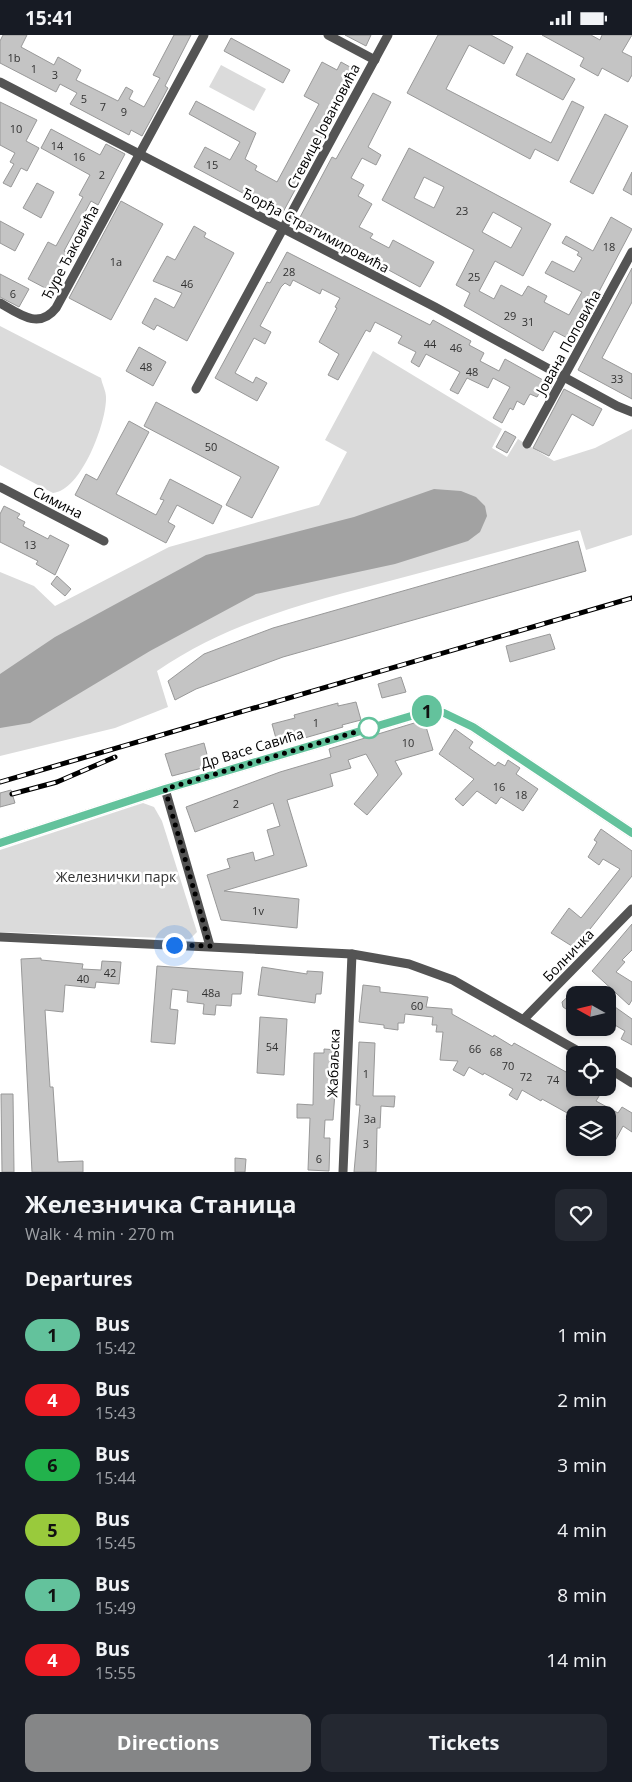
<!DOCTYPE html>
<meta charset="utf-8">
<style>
:root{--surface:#171b24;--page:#242831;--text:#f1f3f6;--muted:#9ea1a6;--accent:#858687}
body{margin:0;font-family:"Open Sans",sans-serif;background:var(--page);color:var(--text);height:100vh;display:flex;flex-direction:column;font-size:19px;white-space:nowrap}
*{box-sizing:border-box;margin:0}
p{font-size:16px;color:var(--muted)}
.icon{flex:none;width:28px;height:28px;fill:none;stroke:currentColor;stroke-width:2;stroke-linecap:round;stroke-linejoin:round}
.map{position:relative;height:1137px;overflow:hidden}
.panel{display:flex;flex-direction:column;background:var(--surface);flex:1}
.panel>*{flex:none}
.badge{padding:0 10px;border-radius:16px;font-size:18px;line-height:32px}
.needle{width:32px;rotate:278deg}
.fabs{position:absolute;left:566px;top:951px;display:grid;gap:10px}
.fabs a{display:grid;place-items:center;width:50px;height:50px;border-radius:10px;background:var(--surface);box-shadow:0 2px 8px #0003;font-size:25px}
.you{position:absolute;width:25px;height:25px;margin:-12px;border:4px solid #fff;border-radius:50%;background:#1a73e8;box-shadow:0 0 0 8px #1a73e833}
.map>.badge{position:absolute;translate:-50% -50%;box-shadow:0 0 0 2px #fff}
h2{padding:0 25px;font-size:19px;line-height:45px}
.round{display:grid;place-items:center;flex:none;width:52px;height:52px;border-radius:10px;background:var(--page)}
.headline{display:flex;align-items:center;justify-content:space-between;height:85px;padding:0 25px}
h1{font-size:24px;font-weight:700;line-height:38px}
.primary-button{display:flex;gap:10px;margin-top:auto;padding:10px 25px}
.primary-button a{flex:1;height:58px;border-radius:10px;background:var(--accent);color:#fff;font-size:20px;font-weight:700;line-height:58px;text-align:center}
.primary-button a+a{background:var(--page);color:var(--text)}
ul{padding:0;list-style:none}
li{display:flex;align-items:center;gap:15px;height:65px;padding:0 25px}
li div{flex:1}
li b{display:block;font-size:19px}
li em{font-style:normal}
li .badge{min-width:55px;font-weight:700;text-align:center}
.status{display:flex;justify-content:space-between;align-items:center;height:35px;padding:0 25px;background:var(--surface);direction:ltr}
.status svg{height:14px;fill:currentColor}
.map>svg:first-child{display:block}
.green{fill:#dbdbdb}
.water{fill:#a2a2a2}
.building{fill:#c4c4c4;stroke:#989898;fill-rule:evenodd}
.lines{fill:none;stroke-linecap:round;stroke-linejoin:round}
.minor{stroke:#545454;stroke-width:9}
.tertiary{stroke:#545454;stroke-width:10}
.rail-casing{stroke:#000;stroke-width:5}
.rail{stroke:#fff;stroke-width:3;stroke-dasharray:9;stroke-linecap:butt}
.line-casing{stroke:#fff;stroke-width:11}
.line{stroke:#63c29c;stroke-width:8}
.walk{stroke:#000;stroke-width:5;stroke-dasharray:0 9}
.stop-dot{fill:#fff;stroke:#63c29c;stroke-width:2.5}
.labels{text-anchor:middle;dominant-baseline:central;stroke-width:5;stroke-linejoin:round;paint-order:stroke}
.number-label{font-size:11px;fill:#313131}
.street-label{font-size:14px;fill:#000;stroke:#fff}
.park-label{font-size:14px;fill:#323232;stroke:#fff}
</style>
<div class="status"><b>15:41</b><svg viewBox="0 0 49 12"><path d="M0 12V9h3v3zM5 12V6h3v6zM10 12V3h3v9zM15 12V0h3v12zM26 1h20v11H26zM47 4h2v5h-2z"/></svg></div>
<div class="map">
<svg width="632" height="1137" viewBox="0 0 632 1137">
<rect width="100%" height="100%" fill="#fff"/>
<g class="green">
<polygon points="221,30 266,54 254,76 209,52"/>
<path d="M0,291L101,343C102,349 106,356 106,362C107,387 81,456 53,458L0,430Z"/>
<path d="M373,316L502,394L492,413L507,422L518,404L554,426L595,413L632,394V500L586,515L580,495C519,511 458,528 397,544C313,566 229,586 157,636L168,672L115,693L0,721V537L34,551L55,571L169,512L319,470L347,417L325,405Z"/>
<polygon points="143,768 154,772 162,786 197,897 190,904 0,897 0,815"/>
</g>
<polygon class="water" points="434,454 461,456 476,462 485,471 487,481 480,497 468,506 395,529 256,559 150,616 30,688 0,693 0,639 55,602 206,520 354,482"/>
<g class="building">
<polygon points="3,0 27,0 21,12 54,30 58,22 81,35 76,45 118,66 126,52 133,56 129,64 144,72 160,43 153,40 174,0 191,0 165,51 168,53 142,101 131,95 129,100 70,69 77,58 60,49 56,57 0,28 0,6"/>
<polygon points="345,0 371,0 366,11"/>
<polygon points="438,0 491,0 513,12 504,29 469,10 446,54 551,108 572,66 584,72 558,126 535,114 530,124 407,58"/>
<polygon points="542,0 591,0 600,5 602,0 632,0 622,17 632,22 632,40 628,47 602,33 598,41 580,31 584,23"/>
<polygon points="231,3 290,35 283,48 224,16"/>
<polygon points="527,18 575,44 563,65 516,40"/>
<polygon points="322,27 337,35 341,27 359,37 282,179 194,132 205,112 230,125 240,107 189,79 196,66 256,98 245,124 257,131 255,135 277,147 319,69 304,61"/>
<polygon points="373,58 391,67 368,112 381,120 376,130 362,123 351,143 364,150 358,161 372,169 359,192 373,199 370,203 389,213 393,205 434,227 420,252 298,186 332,122 336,124"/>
<polygon points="0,67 37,85 26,106 39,113 27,136 21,133 11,152 3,148 14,129 10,127 15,118 0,110"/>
<polygon points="605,79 628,91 593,159 570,147"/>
<polygon points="51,94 100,120 106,109 125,119 98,170 91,166 64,216 67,217 47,254 28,244 48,207 56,211 83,162 79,160 90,140 41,113"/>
<path d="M409,113L551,189L523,241L495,226L479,256L494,264L501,250L522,261L528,251L547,261L544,267L569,280L582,257L545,238L552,226L574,237L582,223L577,220L579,217L562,208L566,201L593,216L611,182L632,194L573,306L554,296L543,316L464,271L470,258L456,250L474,215L382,165ZM424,142L444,152L434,173L414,163ZM493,177L522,193L511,213L482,197Z"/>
<polygon points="632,137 632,160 623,155"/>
<polygon points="37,148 54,157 41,183 23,173"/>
<polygon points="121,166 163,189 111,285 69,263"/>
<polygon points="0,186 24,199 15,216 0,208"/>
<polygon points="194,191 206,198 204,202 234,218 187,306 157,290 154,295 142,288 155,263 174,273 182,258 153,246 167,221 175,225"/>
<polygon points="287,217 430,290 433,285 471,306 469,310 484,318 480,326 499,336 505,324 552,350 547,360 540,357 537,362 530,359 524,370 517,366 513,375 510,373 502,388 493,383 510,352 493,343 488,353 467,343 458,359 450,355 460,337 426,319 419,332 411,327 416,317 398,308 402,301 375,287 370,297 366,295 338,345 328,340 339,319 319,307 337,273 335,272 340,263 322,254 320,259 293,245 290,251 285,248 281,252 260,291 271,297 265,309 254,303 235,338 253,348 256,342 267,348 257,366 215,343 267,247 270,248"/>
<polygon points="632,233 632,267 602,323 632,339 632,364 578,335"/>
<polygon points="0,239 29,254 19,272 0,262"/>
<polygon points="139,312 166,327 153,351 126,336"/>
<polygon points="564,354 602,374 593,391 572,379 549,421 533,413"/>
<polygon points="156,367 279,432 252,483 226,470 241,442 144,391"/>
<polygon points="129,386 149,397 116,459 156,480 164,465 160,464 170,444 222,471 213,489 177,470 168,487 175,491 166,508 75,460 86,439 97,445"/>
<polygon points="505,396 516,402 507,418 496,412"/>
<polygon points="4,471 20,479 17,483 25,487 23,491 48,504 50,500 69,510 55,540 36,529 38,526 0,507 0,479"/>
<polygon points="578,506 586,536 283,622 196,654 175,665 168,646 204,619 273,593"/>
<polygon points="57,541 71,554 65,561 51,549"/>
<polygon points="550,599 555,614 510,627 506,611"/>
<polygon points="401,642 406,657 382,663 378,649"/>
<polygon points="356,667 361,685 342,690 343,692 301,704 300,701 277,707 272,689 295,683 294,680 338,668 338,671"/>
<polygon points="424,685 433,715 395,726 402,739 367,780 354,769 378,740 366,719 348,725 351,733 330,739 333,751 287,765 307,831 224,856 299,864 297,893 221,885 207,840 230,833 227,824 253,817 255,826 274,820 267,795 280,791 273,768 195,797 186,772 280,737 331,722 329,714"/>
<polygon points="455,694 473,707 469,713 495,731 498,727 505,731 508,725 520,733 516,739 538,754 523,776 501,762 496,769 477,756 463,771 455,764 474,744 439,719"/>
<polygon points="204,708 210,731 172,741 165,719"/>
<polygon points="11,755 15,768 0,772 0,758"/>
<polygon points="601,794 632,816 632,841 575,913 551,898 569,873 581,883 620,834 603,824 599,830 588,822 597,807 594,805"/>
<polygon points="632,889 632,915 622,925 625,927 616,937 632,947 632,965 629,970 592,936"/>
<polygon points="41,923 41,925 83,929 82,934 101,935 102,926 121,927 119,949 96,947 95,953 65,950 63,977 45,975 50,1052 53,1052 58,1127 83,1126 83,1137 32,1137 21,924"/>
<polygon points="157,931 243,937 241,959 232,959 231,971 216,970 215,980 203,979 204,969 187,967 188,956 172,954 170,974 178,975 175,1009 151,1007"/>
<polygon points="262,932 307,939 307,936 323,937 321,959 316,959 315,968 258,960"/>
<polygon points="363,950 380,952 380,957 428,962 426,972 452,974 452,979 493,1002 494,1000 512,1011 514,1008 575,1042 575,1052 593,1052 601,1058 596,1066 618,1078 622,1072 632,1078 632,1097 623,1091 608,1119 608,1080 575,1080 575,1091 566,1085 569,1079 542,1064 541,1066 522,1055 517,1065 509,1060 513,1054 484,1038 483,1040 469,1032 464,1041 453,1035 458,1026 440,1025 443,997 436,997 437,990 432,990 433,982 405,979 404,988 398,988 398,995 384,993 384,990 359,987"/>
<polygon points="575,955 575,980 563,972 562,967"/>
<polygon points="608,967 632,984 632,1010 621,1004 625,996 608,986"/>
<polygon points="260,982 287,984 284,1040 257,1038"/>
<polygon points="359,1007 375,1008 373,1061 395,1061 394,1072 381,1071 380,1093 377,1093 376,1137 354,1137 360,1070 356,1070"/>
<polygon points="324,1014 338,1015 333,1085 325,1085 324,1103 330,1103 329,1136 308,1135 310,1083 297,1083 297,1069 313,1070 314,1018 324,1018"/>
<polygon points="1,1059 13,1059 14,1137 2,1137"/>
<polygon points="235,1123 246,1124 245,1137 235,1137"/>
</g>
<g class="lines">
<g class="minor">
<polyline points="328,0 375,25"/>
<polyline points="0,47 435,272 617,371 632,377"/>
<path d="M0,268C19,279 39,295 56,273L204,0"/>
<polyline points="196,354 388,0"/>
<polyline points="527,409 632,217"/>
<polyline points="0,452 104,506"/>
<polyline points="165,754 210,911"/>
<polyline points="0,902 352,919 409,929 453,945 585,1020"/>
<polyline points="524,984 632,874"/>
<polyline points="608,1033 632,1048"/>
<polyline points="343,1137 352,919"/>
</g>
<polyline class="tertiary" points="0,808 165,754 428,676 444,678 473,692 632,798"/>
<g class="rail-casing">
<g id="rail">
<polyline points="0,747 632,563"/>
<polyline points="12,759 57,747 115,722"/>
</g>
</g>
<use href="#rail" class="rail"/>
</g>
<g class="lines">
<g class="line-casing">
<polyline id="line" points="0,808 165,754 428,676 444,678 473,692 632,798"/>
</g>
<use href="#line" class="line"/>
<polyline class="walk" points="174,910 210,911 165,754 369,693"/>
</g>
<circle class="stop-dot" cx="369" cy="693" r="10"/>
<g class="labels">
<g class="number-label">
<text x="14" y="22">1b</text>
<text x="34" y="33">1</text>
<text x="55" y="39">3</text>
<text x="84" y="63">5</text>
<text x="103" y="71">7</text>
<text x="124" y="76">9</text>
<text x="16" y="93">10</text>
<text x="57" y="110">14</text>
<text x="79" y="121">16</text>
<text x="212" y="129">15</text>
<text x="102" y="139">2</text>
<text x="462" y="175">23</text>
<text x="609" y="211">18</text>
<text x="116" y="226">1a</text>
<text x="289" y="236">28</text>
<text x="474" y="241">25</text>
<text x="187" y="248">46</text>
<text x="13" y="258">6</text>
<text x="510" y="280">29</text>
<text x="528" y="286">31</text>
<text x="430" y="308">44</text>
<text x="456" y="312">46</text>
<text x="146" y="331">48</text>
<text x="472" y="336">48</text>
<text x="617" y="343">33</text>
<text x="211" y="411">50</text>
<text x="30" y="509">13</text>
<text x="316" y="687">1</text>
<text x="408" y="707">10</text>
<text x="499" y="751">16</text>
<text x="521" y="759">18</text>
<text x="236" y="768">2</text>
<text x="258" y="875">1v</text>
<text x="110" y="937">42</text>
<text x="83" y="943">40</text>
<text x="211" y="957">48a</text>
<text x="417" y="970">60</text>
<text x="272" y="1011">54</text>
<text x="475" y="1013">66</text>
<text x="496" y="1016">68</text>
<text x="508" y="1030">70</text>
<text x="366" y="1038">1</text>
<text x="526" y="1041">72</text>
<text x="553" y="1044">74</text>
<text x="370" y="1083">3a</text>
<text x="366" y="1108">3</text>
<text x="319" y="1123">6</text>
</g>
<g class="street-label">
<text transform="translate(323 91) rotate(-62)">Стевице Јовановића</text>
<text transform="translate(316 195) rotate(28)">Ђорђа Стратимировића</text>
<text transform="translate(70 217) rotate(-62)">Ђуре Ђаковића</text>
<text transform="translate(568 307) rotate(-61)">Јована Поповића</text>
<text transform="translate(58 467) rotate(27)">Симина</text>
<text transform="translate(252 713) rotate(-17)">Др Васе Савића</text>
<text transform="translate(568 920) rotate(-46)">Болничка</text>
<text transform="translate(333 1028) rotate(-88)">Жабаљска</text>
</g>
<g class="park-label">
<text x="116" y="841">Железнички парк</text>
</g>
</g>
</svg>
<div class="fabs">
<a><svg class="needle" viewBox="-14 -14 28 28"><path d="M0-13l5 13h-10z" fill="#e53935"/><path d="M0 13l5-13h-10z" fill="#9ea1a6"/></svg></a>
<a><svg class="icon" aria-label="locate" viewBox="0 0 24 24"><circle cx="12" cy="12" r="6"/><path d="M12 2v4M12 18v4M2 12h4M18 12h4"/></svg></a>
<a><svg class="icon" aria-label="layers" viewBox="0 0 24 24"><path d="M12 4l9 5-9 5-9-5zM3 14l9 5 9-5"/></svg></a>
</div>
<div class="you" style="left:174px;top:910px"></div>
<b class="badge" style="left:427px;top:676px;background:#63c29c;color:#111">1</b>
</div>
<section class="panel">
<div class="headline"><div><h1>Железничка Станица</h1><p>Walk · 4 min · 270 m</p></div><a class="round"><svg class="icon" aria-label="heart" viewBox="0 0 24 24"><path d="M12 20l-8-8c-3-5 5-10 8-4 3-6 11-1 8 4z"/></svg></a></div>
<h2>Departures</h2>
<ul>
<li><span class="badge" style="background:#63c29c;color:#111">1</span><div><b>Bus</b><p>15:42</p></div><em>1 min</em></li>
<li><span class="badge" style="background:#ed1c24;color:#fff">4</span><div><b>Bus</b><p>15:43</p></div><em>2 min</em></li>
<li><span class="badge" style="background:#22b24c;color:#111">6</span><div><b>Bus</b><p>15:44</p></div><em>3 min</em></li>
<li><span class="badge" style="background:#99ca3c;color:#111">5</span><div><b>Bus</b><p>15:45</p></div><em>4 min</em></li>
<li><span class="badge" style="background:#63c29c;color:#111">1</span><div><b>Bus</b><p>15:49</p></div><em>8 min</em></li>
<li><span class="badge" style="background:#ed1c24;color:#fff">4</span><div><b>Bus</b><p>15:55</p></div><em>14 min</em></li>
</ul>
<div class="primary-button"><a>Directions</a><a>Tickets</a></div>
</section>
